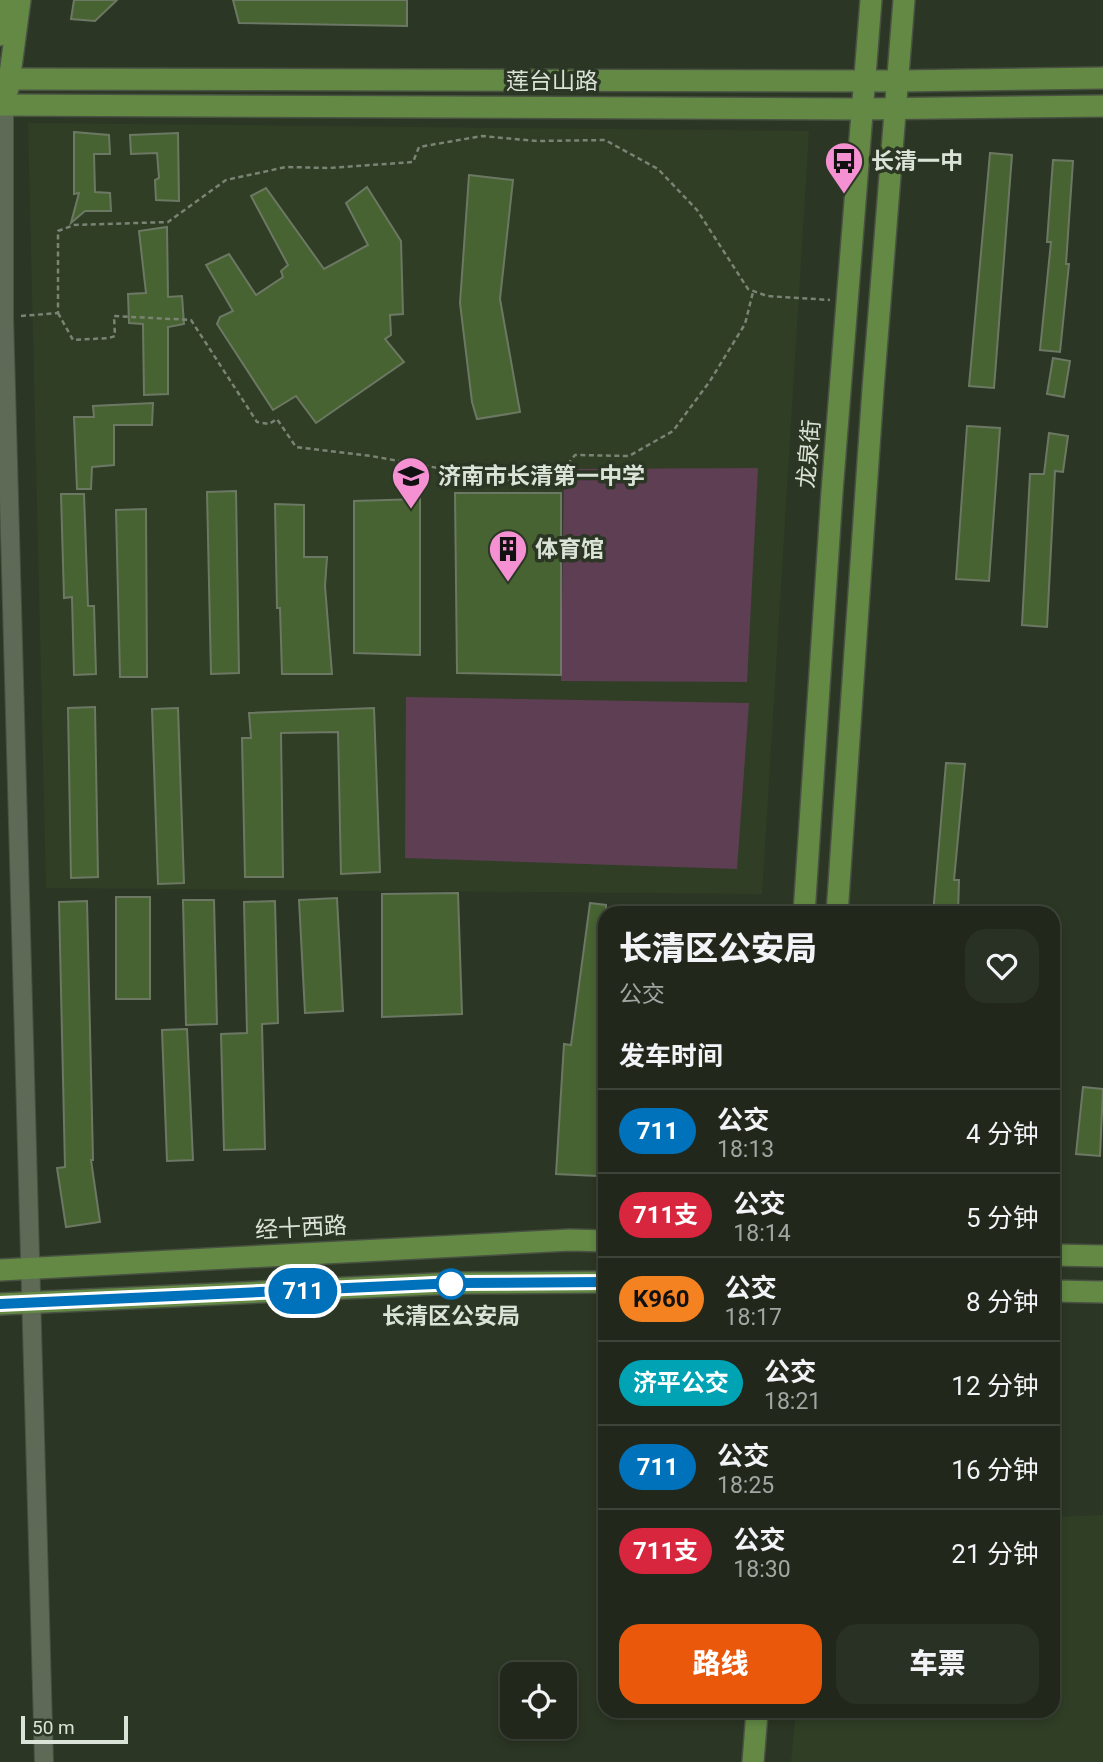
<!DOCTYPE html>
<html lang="zh">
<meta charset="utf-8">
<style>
:root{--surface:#21281b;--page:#293024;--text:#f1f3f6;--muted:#a2a6a3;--line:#3e443a;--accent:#ea580c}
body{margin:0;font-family:Roboto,"Noto Sans SC",sans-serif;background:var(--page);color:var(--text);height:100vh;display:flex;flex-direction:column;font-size:26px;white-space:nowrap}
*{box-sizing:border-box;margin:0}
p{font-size:23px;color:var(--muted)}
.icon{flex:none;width:38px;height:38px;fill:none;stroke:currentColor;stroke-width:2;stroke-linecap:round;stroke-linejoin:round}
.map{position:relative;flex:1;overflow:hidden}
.panel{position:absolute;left:598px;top:906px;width:462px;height:812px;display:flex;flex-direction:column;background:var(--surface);border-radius:21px;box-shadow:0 4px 10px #0003,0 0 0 2px var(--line)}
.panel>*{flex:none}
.badge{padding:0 14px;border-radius:23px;font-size:24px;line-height:46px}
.tools{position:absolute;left:500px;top:1662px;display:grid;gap:14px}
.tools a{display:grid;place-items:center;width:77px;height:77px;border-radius:14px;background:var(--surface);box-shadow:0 4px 10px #0003,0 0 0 2px var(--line);font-size:35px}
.scale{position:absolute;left:21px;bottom:18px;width:107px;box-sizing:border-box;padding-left:7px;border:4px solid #dbe2d7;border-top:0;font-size:19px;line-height:24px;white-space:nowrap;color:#dbe2d7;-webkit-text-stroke:5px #2c3624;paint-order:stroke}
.map>.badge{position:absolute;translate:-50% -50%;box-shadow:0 0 0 4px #fff}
h2{padding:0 21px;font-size:26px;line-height:63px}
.round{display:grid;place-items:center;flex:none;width:74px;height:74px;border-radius:21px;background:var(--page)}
.head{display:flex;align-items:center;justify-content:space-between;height:119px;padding:0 21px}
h1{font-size:33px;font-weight:800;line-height:52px}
.button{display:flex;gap:14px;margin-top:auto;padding:14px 21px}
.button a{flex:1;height:80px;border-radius:21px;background:var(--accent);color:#fff;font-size:28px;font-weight:800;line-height:80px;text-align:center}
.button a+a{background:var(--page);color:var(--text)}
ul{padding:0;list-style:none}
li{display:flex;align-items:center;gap:21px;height:84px;padding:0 21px;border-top:2px solid var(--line)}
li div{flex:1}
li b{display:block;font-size:26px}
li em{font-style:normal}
li .badge{min-width:77px;font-weight:700;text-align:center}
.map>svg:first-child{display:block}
.built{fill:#303e26}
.green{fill:#5e3e52}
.building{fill:#476331;stroke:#6c7864;stroke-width:2}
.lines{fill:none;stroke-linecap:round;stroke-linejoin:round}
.minor-casing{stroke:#485142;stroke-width:20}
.major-casing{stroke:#485142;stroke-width:24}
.path{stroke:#7a8374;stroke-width:2.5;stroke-dasharray:5 3.5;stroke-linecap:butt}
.minor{stroke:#5e6a56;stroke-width:18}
.major{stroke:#638944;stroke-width:21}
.line-casing{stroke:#fff;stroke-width:16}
.line{stroke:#0072bc;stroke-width:10}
.stop-dot{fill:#fff;stroke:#0072bc;stroke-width:3.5}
.labels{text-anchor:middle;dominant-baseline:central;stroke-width:7;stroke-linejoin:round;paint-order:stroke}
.street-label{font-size:23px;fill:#dbe2d7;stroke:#2c3624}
.poi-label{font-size:23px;font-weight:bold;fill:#dbe2d7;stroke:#2c3624;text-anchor:start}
.stop-label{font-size:23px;font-weight:bold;fill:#dbe2d7;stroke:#2c3624}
</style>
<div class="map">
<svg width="1103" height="1762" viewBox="0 0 1103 1762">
<rect width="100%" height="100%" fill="#2c3624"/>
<g class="built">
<polygon points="28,123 809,131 762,894 46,888"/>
<polygon points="1103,1515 1103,1762 791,1762 796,1712 1054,1712 1054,1517"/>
</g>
<g class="green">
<polygon points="758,468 747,682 561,681 564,469"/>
<polygon points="406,697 749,703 737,869 405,858"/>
</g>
<g class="building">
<polygon points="74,0 117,0 95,21 71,19"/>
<polygon points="233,0 407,0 407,26 239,23"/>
<polygon points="74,132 109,135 110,154 94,154 95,192 110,193 111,211 85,211 71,223 79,193 74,194"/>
<polygon points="178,133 179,201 156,200 155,180 159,178 157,153 131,154 130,135"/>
<polygon points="990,153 1012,155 994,388 969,386"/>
<polygon points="1053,160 1073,161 1066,264 1069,264 1060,352 1040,350 1051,242 1047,242"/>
<polygon points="469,175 513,180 500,299 520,412 477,419 472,402 460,303"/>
<polygon points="367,187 401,241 403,314 390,315 391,335 385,339 404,362 316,423 296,396 273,410 217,324 220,317 233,311 206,265 229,254 256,295 283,277 281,271 288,265 251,196 266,188 324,269 368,245 346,203"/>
<polygon points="167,227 168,297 182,296 184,324 168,327 168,394 144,395 143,324 129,323 128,294 146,293 139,231"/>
<polygon points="1053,358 1070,361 1064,397 1047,394"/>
<polygon points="153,403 152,425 114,425 114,465 92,467 91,489 77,489 74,417 94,417 93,406"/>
<polygon points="967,426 1000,428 989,581 956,579"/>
<polygon points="1049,433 1068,436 1063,472 1055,471 1047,627 1022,625 1030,474 1044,474"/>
<polygon points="236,491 239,673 211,674 207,492"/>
<polygon points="455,493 561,493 561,675 457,673"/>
<polygon points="61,494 84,494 88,606 94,606 96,674 74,675 72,597 64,598"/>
<polygon points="420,499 420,655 354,653 354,501"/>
<polygon points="275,504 304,505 304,557 327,557 325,586 332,674 282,674 280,608 277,608"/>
<polygon points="146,509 147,677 120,677 116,510"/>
<polygon points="95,707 98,877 71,878 68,708"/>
<polygon points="178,708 184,883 158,884 152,709"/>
<polygon points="374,708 380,872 341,874 338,732 281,733 283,877 245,877 242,738 251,738 249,713"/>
<polygon points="946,763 965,764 954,880 959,880 958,914 933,914"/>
<polygon points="458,893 462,1014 382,1017 382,894"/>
<rect x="116" y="897" width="34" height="102"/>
<polygon points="337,898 343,1011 305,1013 299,900"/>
<polygon points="183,900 214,900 217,1024 186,1025"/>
<polygon points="87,901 93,1160 91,1160 100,1222 66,1227 57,1168 65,1167 59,902"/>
<polygon points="275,901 278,1023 262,1024 265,1149 224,1150 221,1034 247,1033 244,902"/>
<polygon points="590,903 606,905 606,1035 597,1176 556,1174 564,1044 571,1045"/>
<polygon points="187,1029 193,1160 167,1161 162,1030"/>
<polygon points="1083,1087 1103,1089 1100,1156 1076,1154"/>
</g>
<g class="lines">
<g class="minor-casing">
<polyline id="minor" points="4,105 4,317 44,1762"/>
</g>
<g class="major-casing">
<g id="major">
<polyline points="0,35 4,0"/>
<polyline points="0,79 898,81 1103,78"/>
<polyline points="8,89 20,0"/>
<polyline points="0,105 863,109 1103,106"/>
<polyline points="804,914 832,492 871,0"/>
<polyline points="837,914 873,389 904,0"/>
<polyline points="1054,1255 1103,1256"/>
<polyline points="0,1270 570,1240 606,1241"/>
<polyline points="1054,1291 1103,1292"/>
<polyline points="0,1304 456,1283 606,1282"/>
<polyline points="753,1762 757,1712"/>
</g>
</g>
<g class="path">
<polyline points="58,313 73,340 109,338 115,336 114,316 191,320 257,422 269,424 277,419 296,447 371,456 505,480 556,479 575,455 629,456 673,431 710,381 745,324 753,292"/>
<polyline points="21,316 58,313 58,231 74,225 168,222 226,180 286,167 329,168 413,162 419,147 482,136 537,141 605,140 658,169 697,210 748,289 767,296 830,300"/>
</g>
<use href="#minor" class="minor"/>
<use href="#major" class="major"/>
</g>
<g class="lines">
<g class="line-casing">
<polyline id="line" points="0,1304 456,1283 606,1282"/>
</g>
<use href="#line" class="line"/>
</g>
<defs>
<g id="bus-pin" transform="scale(2.0125)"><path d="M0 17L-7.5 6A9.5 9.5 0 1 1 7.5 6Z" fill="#f591d2" stroke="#2c3624"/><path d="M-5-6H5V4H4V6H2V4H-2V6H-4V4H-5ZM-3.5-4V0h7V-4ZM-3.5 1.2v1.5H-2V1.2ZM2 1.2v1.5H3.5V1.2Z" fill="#111"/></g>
<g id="school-pin" transform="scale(2.0125)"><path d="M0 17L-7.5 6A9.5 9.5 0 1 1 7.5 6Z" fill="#f591d2" stroke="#2c3624"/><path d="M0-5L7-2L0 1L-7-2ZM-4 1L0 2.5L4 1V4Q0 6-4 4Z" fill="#111"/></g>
<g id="building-pin" transform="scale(2.0125)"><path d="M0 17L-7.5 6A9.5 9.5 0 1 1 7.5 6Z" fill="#f591d2" stroke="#2c3624"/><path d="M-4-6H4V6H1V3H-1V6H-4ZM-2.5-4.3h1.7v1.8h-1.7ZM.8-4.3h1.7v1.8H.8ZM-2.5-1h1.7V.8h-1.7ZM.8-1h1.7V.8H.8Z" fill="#111"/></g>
</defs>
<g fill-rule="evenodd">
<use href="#bus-pin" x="844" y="161"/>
<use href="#school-pin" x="411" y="476"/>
<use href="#building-pin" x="508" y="549"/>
</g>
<circle class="stop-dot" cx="451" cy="1284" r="14"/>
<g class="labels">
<g class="street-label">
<text x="552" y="81">莲台山路</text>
<text transform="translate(809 454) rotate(-85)">龙泉街</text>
<text transform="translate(301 1228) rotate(-3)">经十西路</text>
</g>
<g class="poi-label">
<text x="871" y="161">长清一中</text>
<text x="438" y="476">济南市长清第一中学</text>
<text x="535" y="549">体育馆</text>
</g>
<g class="stop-label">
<text x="451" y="1316">长清区公安局</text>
</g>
</g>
</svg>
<div class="tools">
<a><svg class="icon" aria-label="locate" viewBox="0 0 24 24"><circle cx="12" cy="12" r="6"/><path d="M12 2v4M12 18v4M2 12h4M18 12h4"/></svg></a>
</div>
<div class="scale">50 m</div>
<b class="badge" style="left:303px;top:1291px;background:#0072bc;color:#fff">711</b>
<section class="panel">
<div class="head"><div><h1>长清区公安局</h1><p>公交</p></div><a class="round"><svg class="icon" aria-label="heart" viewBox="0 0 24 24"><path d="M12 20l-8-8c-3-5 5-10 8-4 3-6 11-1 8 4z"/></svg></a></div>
<h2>发车时间</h2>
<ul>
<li><span class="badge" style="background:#0072bc;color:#fff">711</span><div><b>公交</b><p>18:13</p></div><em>4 分钟</em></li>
<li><span class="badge" style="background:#d7263d;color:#fff">711支</span><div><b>公交</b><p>18:14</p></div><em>5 分钟</em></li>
<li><span class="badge" style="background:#f58220;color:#111">K960</span><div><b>公交</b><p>18:17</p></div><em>8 分钟</em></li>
<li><span class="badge" style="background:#00a3b4;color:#fff">济平公交</span><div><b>公交</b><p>18:21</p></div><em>12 分钟</em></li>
<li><span class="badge" style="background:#0072bc;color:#fff">711</span><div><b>公交</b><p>18:25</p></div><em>16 分钟</em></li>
<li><span class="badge" style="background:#d7263d;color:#fff">711支</span><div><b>公交</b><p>18:30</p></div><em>21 分钟</em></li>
</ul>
<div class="button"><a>路线</a><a>车票</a></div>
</section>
</div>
